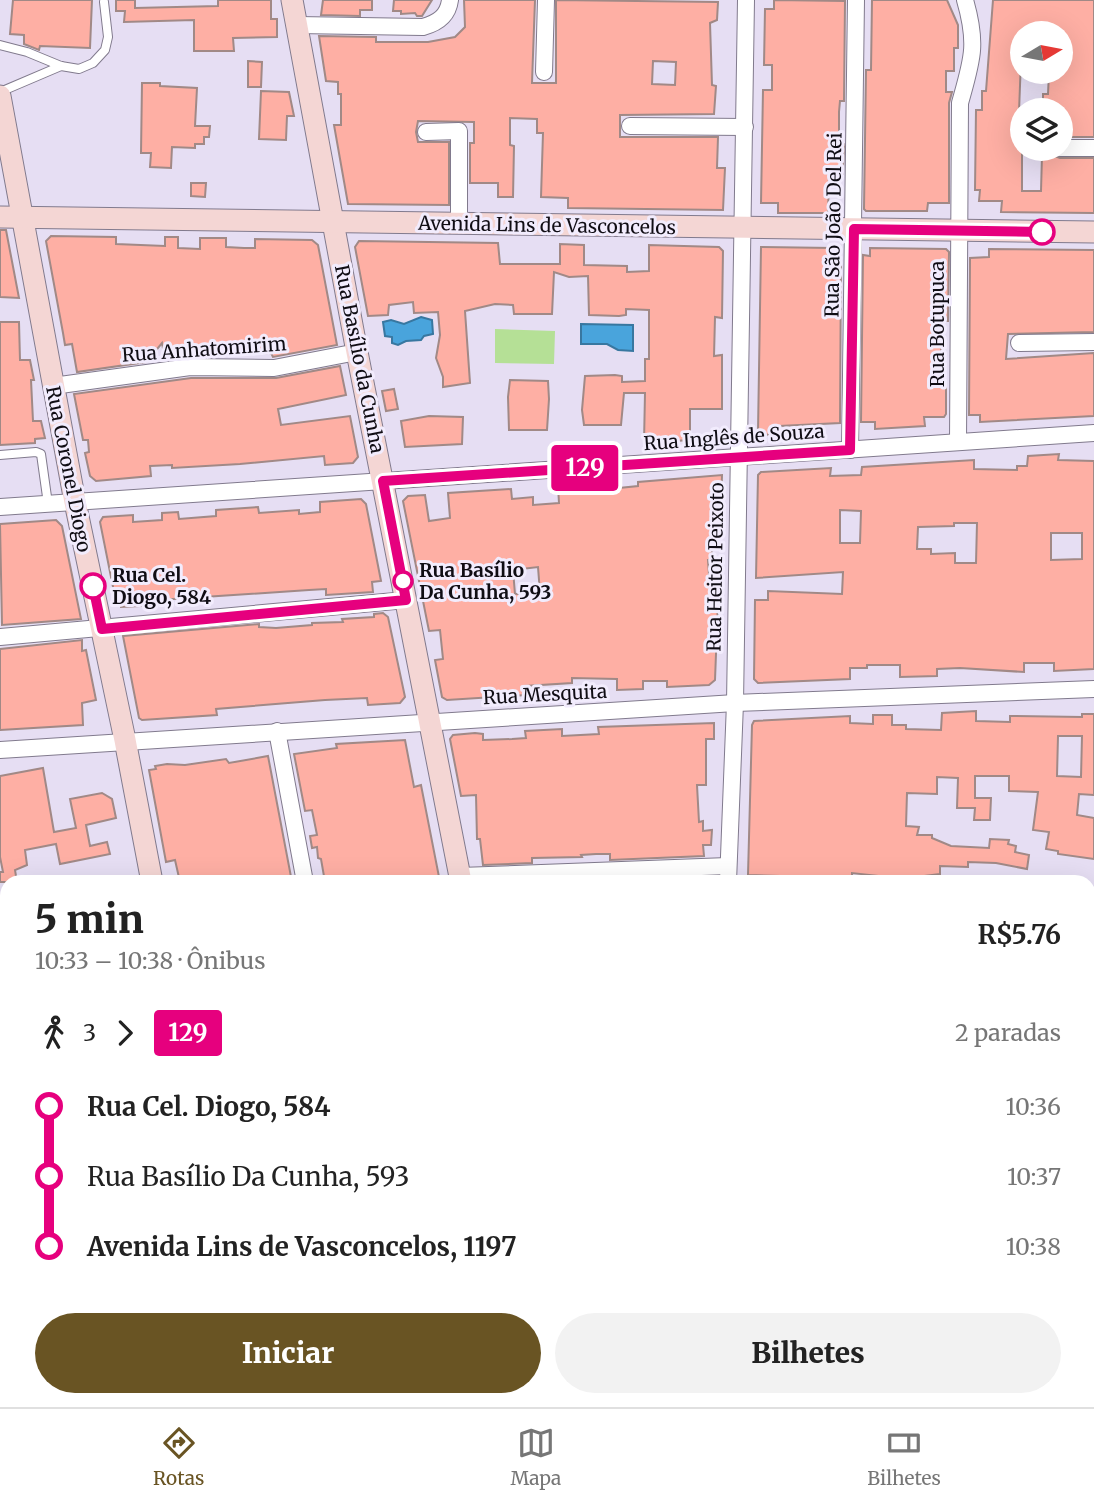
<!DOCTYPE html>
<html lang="pt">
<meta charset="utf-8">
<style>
:root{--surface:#fff;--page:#f2f2f2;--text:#222;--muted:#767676;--line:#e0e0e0;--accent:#695423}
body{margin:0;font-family:Merriweather,serif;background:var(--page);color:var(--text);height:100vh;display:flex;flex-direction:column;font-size:26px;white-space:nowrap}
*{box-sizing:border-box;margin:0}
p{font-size:23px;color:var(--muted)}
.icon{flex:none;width:38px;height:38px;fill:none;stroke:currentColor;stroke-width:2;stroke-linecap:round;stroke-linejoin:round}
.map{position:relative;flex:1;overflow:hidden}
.details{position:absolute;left:0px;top:875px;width:1096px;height:532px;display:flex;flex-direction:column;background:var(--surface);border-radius:21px 21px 0 0;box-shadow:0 7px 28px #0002}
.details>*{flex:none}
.badge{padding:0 14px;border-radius:5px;font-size:24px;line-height:46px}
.needle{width:46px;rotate:80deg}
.buttons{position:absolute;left:1010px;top:21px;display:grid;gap:14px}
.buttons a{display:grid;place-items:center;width:63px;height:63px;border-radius:50%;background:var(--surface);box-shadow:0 7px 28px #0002;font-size:35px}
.map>.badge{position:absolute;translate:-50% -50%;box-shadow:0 0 0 4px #fff}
.legs{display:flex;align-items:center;gap:10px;height:77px;padding:0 35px;font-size:23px}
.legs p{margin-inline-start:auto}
.overview{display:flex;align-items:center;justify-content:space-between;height:119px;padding:0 35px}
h1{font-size:38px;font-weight:800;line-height:52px}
.cta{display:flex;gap:14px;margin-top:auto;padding:14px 35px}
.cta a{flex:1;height:80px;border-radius:42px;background:var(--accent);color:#fff;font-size:28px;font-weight:800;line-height:80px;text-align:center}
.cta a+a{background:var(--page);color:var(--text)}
ul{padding:0 35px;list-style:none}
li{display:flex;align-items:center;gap:24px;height:70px;font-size:26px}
li i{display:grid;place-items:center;width:10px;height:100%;margin:0 9px;background:currentColor}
li i::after{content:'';width:18px;height:18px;margin:-9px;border:5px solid;border-radius:50%;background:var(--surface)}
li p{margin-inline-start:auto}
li:first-child i{background:linear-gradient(#0000 50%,currentColor 0)}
li:last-child i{background:linear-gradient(currentColor 50%,#0000 0)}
.tabs{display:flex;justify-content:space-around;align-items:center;height:98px;border-top:2px solid var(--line);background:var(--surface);font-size:19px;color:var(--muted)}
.tabs a{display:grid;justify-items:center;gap:4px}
.tabs .selected{color:var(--accent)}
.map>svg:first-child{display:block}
.green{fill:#b5e096}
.water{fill:#49a4dc;stroke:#3877a0;stroke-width:2}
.building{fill:#feafa4;stroke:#a18986;stroke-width:2;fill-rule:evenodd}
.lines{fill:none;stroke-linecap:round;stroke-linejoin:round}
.lane-casing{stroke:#817a8d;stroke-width:10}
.street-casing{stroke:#817a8d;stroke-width:18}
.secondary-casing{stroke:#817a8d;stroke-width:23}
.lane{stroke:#fff;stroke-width:8}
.street{stroke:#fff;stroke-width:16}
.secondary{stroke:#f4d6d4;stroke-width:21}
.line-1-casing{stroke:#fff;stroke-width:16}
.line-1{stroke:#e6007e;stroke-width:10}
.stop-1-dot{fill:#fff;stroke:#e6007e;stroke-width:3.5}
.labels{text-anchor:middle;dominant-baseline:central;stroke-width:6;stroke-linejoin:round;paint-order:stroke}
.street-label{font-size:19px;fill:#100d14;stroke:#f2ecfd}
.stop-label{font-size:19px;font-weight:bold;fill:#100d14;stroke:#f2ecfd;text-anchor:start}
</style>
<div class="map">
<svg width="1094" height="1407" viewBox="0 0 1094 1407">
<rect width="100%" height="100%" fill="#e6def3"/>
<polygon class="green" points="495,329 555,331 554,364 495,363"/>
<g class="water">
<polygon points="421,317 432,320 433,334 424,336 421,340 406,341 398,345 392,343 392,337 385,336 383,322 391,320 404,324"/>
<polygon points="581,324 633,325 633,351 618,350 607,344 581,344"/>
</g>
<g class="building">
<polygon points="13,0 92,0 90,48 40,46 39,50 24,44 24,35 10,34"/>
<polygon points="116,0 135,0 135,8 218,6 218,0 271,0 271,19 277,19 277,37 233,38 234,51 194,51 194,20 124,22 125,11 116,11"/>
<polygon points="323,0 372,0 372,10 360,10 360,16 321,15"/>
<polygon points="394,0 432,0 422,16 417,16 415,13 401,14 401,11 393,11"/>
<path d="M464,0H535L532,83H556V0L718,2L717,20L710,23L712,85L716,86L714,114L620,115V137H718L717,168H725L723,210L568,208V198L541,197L543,133H537V119L510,118V145L514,146L513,197H498V183H470V143H474V122L418,121L416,132L418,142H449V205L348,204L334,125H341V94H338V82L326,81L319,36L376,37V42H428L455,37L465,27ZM653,61L676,62L675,85L652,84Z"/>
<polygon points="774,0 845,1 844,101 840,101 839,112 839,144 844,144 843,174 829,174 828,213 778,213 778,203 761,203 763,90 772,90 772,65 764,65 765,9 774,9"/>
<polygon points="872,0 947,0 958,25 958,48 954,48 954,71 946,71 946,92 952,92 949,103 949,203 928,203 927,211 866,211 864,209 866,70 871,70"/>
<polygon points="993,0 1094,0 1094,137 1060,137 1060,110 1043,110 1043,94 1048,94 1049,72 1060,72 1060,33 1022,33 1019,112 1022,112 1022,191 1041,191 1042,155 1052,155 1060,158 1094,158 1094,213 1001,212 1002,201 979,201 980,190 975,190 976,110 982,110 982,91 986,91"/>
<polygon points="248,61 262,62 261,87 248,87"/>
<polygon points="142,83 160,83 160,86 197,88 195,126 210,126 209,137 204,137 204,144 195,144 195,148 172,147 171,168 150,167 151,153 141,153"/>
<polygon points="261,91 289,92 294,116 287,116 286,140 259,139"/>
<polygon points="191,183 206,183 205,197 191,196"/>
<polygon points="0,230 6,230 19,298 0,297"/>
<polygon points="51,236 116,237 116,244 165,246 165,237 178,237 178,248 200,249 200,238 226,238 226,247 244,248 255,248 255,239 312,240 318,245 337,345 273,357 271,353 243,354 241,351 218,352 218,355 176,358 175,354 164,354 162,343 153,354 147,355 146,362 77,372 72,344 65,345 63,333 46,241"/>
<polygon points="359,241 498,243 500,264 560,264 560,244 584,245 584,265 627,266 627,272 649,271 649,245 719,247 723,251 722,318 715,317 714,356 722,355 722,409 690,409 690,440 644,443 645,393 624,393 621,425 584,425 582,410 585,376 615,375 622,376 622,382 645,381 645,359 649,359 649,310 626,309 626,315 619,316 589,315 588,276 569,277 554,272 552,314 514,314 513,305 495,304 465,311 470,383 443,387 443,377 436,358 440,335 438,312 414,313 413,302 389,305 388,315 368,316 355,247"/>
<polygon points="761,247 833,248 833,255 841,256 840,423 780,426 780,434 762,435 758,432"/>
<polygon points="870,248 946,249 949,252 948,321 942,321 941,354 942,383 946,383 946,414 944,417 924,417 925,426 875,429 875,422 861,422 863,255 870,256"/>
<polygon points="989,249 1094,250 1094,332 1008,334 1006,359 1094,353 1094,416 980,422 980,415 969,415 970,258 989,257"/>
<polygon points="0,322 19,322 20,360 30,360 34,380 31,380 33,421 41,421 45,438 35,439 35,443 0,445"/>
<polygon points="340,366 346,395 278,409 281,425 350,416 358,457 353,463 325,465 324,456 240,464 172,468 172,465 150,466 151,476 96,481 90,476 85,453 89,452 88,440 83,440 74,394 191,378 276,378"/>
<polygon points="510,380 548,381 549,399 547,430 509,430 508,397"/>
<polygon points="394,389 398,409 386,411 382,391"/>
<polygon points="429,416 463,417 462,444 405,447 401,421"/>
<path d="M1059,454L1058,460L1094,461V669L1054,671V663H1024V672L960,668L937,669V676L900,677V665H867V668H850V679L758,683L754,679L755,600H768V591L842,594L843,572L756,578L758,475L761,472L831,468L830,476L861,475L862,467L974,460V469L1017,470V466H1027L1028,456ZM840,510L861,511L860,543H840ZM954,523H977L976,563H955V553L931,554V549H917L918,527L954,526ZM1051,533H1082V559L1051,560Z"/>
<path d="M722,475L720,539H711L712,560H708L711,602L718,601L715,680L709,685L667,687V681H643V689L617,690V679L572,678V683L525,686L526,695L447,700L442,697L435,660L443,659L440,630L429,631L403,501L408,496L425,495L429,521L450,518L448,493L511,489L512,499L533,497V505L559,503L558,486L580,485V492L638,486V482ZM538,567L540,593L515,594L513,570Z"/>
<polygon points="361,499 366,504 381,581 372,582 373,592 326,595 326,589 309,590 159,600 160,605 121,607 120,592 114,592 100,522 103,517 133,515 133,522 162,520 162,513 178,512 179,519 216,516 216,510 258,507 259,513 299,510 299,514 320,512 320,502"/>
<polygon points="56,520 62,526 81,619 2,625 0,524"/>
<polygon points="383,613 388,617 405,697 400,703 368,705 367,698 325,700 216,709 217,715 142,720 139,718 123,636 259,624 259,627 276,628 312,625 312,623 343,622 342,619 374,617 374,614"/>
<polygon points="82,640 82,651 86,650 96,700 82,703 83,725 0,730 0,649"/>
<path d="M976,711V721L1010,722V716L1082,717V714H1094V795L1079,794L1077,815L1094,818V859L1058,854V851L1046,849L1049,832L1033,830L1038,792L1009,791V776H975V798H991L990,820H974L975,808H957L958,778L937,777V794L907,793L906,826L919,827L917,835H932V838L951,846L989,848L990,839L1009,840L1008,844L1016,846L1015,852L1029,855L1027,869L996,863L968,862V867L940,866V874L925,876L924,881L852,873V878L748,875L752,725L754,721L850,716V723L873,724V715H892V725H906V729L941,730L942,713ZM1058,736H1082L1081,777L1057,776Z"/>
<polygon points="714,723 714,739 706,739 706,785 697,785 699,822 703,821 703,831 712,830 711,845 703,845 704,856 610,860 610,854 596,854 581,855 582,857 532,858 532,863 483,865 480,839 477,839 476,795 461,796 450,739 453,735 475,733 483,734 483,740 512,739 526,738 525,731 562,729 562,736 599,734 598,727"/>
<polygon points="405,740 414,787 421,785 440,882 325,882 321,859 318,858 317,847 312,848 310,836 317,835 312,810 305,811 294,754 337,748 336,744"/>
<polygon points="268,756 292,882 180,882 175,860 166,862 149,770 156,769 155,766 167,764 185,765 226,759 229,763"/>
<polygon points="43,768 54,832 76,828 70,799 102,793 112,799 116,818 86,825 90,846 107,842 110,854 60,864 56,844 25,850 27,865 15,870 17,882 0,882 0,872 3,872 0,857 0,776"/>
<polygon points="709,877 713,882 649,882 649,879"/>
</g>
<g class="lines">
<g class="lane-casing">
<g id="lane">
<polyline points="0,45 27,52 61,66 79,69 93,63 105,50 108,37 104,2"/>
<polyline points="0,92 61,66"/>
<polyline points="0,455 36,452 41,454 48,504"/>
</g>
</g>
<g class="street-casing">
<g id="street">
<path d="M297,25L423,27C438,23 448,16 450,0"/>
<polyline points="544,72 546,0"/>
<polyline points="630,126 745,127"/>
<polyline points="426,132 459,131 459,223"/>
<polyline points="1060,148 1094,148"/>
<polyline points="1019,343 1094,342"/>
<polyline points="53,386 190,367 274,368 357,352"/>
<path d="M958,442L960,103C972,60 978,45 965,0"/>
<polyline points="850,450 856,0"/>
<polyline points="0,507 1094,433"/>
<polyline points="0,637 406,600"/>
<polyline points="277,731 305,882"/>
<polyline points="0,750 735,703 1094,689"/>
<polyline points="460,876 728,866"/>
<polyline points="728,882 735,703 746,0"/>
<polyline points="1088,904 1094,906"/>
<polyline points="1088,1004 1094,1007"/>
<polyline points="0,1019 7,1021"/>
<polyline points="1088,1200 1094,1205"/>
<polyline points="0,1222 7,1225"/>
<polyline points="787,1400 797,1407"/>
<polyline points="956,1400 963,1407"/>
</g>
</g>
<g class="secondary-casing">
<g id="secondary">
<polyline points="292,0 357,352 461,882"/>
<polyline points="0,96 75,502 125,740 152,882"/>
<polyline points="0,217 1094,232"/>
<polyline points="540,1400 545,1407"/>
<polyline points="87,1407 91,1400"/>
<polyline points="214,1407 223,1400"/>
</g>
</g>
<use href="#lane" class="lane"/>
<use href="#street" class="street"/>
<use href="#secondary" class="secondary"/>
</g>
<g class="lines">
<g class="line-1-casing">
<polyline id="line-1" points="93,586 102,629 406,600 383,481 850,450 854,229 1042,232"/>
</g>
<use href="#line-1" class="line-1"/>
</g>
<g class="stop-1-dot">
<circle cx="1042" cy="232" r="12"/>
<circle cx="403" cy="581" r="9"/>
<circle cx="93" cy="586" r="12"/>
</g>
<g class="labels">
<g class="street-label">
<text transform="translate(547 225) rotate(1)">Avenida Lins de Vasconcelos</text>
<text transform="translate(833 225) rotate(-89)">Rua São João Del Rei</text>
<text transform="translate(937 324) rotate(-90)">Rua Botupuca</text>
<text transform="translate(204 349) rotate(-4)">Rua Anhatomirim</text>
<text transform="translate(360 359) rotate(79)">Rua Basílio da Cunha</text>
<text transform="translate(734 437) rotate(-4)">Rua Inglês de Souza</text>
<text transform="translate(69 469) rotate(79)">Rua Coronel Diogo</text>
<text transform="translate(715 567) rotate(-89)">Rua Heitor Peixoto</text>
<text transform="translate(545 694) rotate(-3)">Rua Mesquita</text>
</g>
<g class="stop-label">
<text x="419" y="570">Rua Basílio<tspan x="419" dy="22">Da Cunha, 593</tspan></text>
<text x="112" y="575">Rua Cel.<tspan x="112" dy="22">Diogo, 584</tspan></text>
</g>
</g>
</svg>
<div class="buttons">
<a><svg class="needle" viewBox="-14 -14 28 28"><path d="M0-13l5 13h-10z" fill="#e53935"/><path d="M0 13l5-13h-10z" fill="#767676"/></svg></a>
<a><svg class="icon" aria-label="layers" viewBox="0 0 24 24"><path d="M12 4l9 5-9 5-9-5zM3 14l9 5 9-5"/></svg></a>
</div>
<b class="badge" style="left:585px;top:468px;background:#e6007e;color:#fff">129</b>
<section class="details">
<div class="overview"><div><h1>5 min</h1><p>10:33 – 10:38 · Ônibus</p></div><b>R$5.76</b></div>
<div class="legs"><svg class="icon" aria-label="walk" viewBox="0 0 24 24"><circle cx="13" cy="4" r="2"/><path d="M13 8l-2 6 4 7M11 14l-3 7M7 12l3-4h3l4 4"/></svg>3<svg class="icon" aria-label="forward" viewBox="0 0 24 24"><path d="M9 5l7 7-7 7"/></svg><b class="badge" style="background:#e6007e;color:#fff">129</b><p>2 paradas</p></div>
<ul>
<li><i style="color:#e6007e"></i><b>Rua Cel. Diogo, 584</b><p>10:36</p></li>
<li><i style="color:#e6007e"></i><span>Rua Basílio Da Cunha, 593</span><p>10:37</p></li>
<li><i style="color:#e6007e"></i><b>Avenida Lins de Vasconcelos, 1197</b><p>10:38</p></li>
</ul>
<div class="cta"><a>Iniciar</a><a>Bilhetes</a></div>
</section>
</div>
<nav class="tabs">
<a class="selected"><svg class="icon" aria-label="directions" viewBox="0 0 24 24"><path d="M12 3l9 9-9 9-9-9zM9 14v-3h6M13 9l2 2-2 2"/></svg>Rotas</a>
<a><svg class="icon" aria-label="map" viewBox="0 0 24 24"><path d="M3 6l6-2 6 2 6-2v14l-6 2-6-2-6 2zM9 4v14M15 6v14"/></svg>Mapa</a>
<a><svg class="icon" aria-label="tickets" viewBox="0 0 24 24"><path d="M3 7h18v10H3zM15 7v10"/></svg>Bilhetes</a>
</nav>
